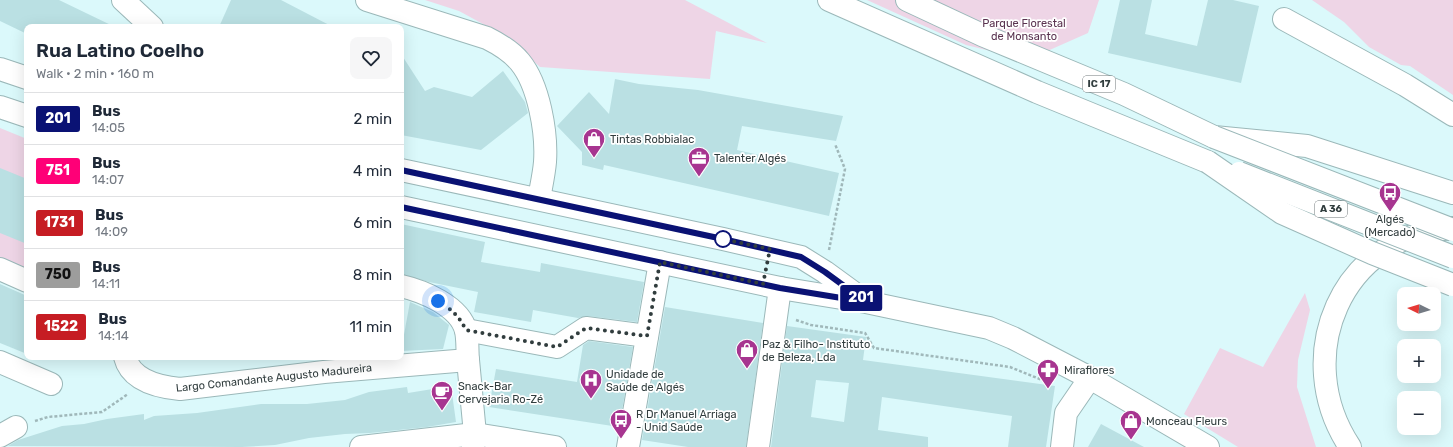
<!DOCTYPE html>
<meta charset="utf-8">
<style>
:root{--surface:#fff;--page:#f6f6f7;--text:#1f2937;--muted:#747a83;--line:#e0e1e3}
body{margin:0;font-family:Rubik,sans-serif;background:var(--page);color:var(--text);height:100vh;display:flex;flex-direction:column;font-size:15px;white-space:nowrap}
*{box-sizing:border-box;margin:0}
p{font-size:13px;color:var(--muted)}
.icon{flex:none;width:22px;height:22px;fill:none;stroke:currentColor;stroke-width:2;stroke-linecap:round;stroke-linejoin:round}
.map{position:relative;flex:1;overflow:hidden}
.side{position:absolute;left:24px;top:24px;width:380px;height:336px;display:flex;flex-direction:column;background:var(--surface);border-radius:8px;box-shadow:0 4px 16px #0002}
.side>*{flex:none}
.badge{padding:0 8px;border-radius:3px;font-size:14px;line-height:26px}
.needle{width:26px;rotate:275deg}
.buttons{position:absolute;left:1397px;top:287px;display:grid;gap:8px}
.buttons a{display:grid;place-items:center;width:44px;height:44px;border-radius:8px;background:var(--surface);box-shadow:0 4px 16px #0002;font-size:20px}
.you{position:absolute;width:20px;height:20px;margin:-10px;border:3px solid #fff;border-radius:50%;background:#1a73e8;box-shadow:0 0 0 6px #1a73e833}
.map>.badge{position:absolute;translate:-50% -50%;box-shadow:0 0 0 2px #fff}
.round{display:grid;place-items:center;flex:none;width:42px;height:42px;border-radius:8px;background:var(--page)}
.overview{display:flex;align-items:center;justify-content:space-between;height:68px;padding:0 12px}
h1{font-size:19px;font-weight:600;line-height:30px}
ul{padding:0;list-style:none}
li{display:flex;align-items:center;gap:12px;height:52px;padding:0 12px;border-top:1px solid var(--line)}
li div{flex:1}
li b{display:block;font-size:15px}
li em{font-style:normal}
li .badge{min-width:44px;font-weight:700;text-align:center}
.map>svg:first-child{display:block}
.green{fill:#eed5e6}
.building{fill:#bae0e3;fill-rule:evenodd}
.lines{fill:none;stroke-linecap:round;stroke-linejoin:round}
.minor-casing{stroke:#9bb8b9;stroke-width:24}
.highway-casing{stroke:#9bb8b9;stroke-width:24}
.path{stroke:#a0b8ba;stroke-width:2.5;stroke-dasharray:3 2;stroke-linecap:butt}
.minor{stroke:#fff;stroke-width:22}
.highway{stroke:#fff;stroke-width:22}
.highway-bridge-casing{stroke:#9bb8b9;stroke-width:24;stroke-linecap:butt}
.highway-bridge{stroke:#fff;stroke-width:22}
.line-casing{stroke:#fff;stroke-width:9}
.line{stroke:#0a1274;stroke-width:6}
.walk{stroke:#313d3e;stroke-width:4;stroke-dasharray:0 7.2}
.stop-dot{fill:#fff;stroke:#0a1274;stroke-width:2}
.labels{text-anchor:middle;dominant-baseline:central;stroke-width:3.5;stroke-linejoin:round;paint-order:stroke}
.shield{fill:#fff;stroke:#6f7778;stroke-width:1}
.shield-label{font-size:10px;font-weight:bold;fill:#313d3e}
.park-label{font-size:11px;fill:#59324f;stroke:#fff}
.poi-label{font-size:11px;fill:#313d3e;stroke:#fff;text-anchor:start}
.street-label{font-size:11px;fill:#313d3e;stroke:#fff}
</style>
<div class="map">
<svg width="1453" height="447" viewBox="0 0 1453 447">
<rect width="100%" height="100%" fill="#dbf9fb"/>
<g class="green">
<polygon points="425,0 685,0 767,43 716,31 710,79 540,67 507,37 459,11"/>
<polygon points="867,0 1099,0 1088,33 1027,60 966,45"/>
<polygon points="1312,0 1453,0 1453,95 1410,66 1401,65 1369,47 1344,22"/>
<polygon points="0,128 27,139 27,269 0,258"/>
<polygon points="1305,293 1310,310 1298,360 1297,387 1316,447 1238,447 1184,414 1220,348 1263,367"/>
</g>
<g class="building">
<polygon points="0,0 59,0 115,27 27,27 27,34 0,21"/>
<polygon points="231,0 281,0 333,27 219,27"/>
<polygon points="1120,0 1152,0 1145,34 1197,46 1208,0 1233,0 1259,6 1241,83 1108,53"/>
<polygon points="401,54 425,91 434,87 472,97 503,71 525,102 528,113 481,150 401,135"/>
<polygon points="615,79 639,84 698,90 843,116 836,141 742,126 737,150 839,173 829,216 604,165 603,170 582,165 582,152 557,126 589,92 609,114"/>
<polygon points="0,168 27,179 27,244 0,233"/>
<polygon points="401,224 485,242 481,262 540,272 541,263 644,282 637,322 588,316 578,318 533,310 531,322 474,312 478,292 429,282 401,274"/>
<polygon points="0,284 27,296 27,354 0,343"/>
<polygon points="410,302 433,312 449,325 443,349 401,351"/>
<polygon points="665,307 763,323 746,447 688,447 642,440"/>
<path d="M787,326L866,337L863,360L1055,386L1046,447H1008L1012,416L882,397L878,430L928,437V447H771ZM816,380L849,383L844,422L811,417Z"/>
<polygon points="589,341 633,347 619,427 489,407 496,369 577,382 583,345"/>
<polygon points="451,386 456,422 427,427 370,433 345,434 309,438 275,445 242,447 8,446 18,440 62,426 84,424 107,419 144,414 144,420 154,416 197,413 261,404 307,404 345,400 369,392 407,387 408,393"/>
<polygon points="1101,424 1144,447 1088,447"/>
</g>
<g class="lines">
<g class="minor-casing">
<g id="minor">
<polyline points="123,0 152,27"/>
<path d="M367,0L487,38C499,44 511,51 520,62C539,85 547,133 545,162C544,174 541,187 539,199"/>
<polyline points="1284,19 1405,85 1453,115"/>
<polyline points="0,69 27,78"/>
<polyline points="0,107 27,116"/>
<polyline points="401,170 723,239 801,257 825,272 862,299"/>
<polyline points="401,207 780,288 866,302 989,328 1013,338 1090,378 1208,447"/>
<polyline points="0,269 27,281"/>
<polyline points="466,330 557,347 586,328 647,336"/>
<path d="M125,357C131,381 159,387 180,389L324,372L468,360C467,350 468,340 466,331C460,306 423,291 401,286"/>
<polyline points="468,360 475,434 473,447"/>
<polyline points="0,362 51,384"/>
<polyline points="0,436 16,427"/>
<polyline points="361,447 475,434 555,447"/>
<polyline points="628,447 660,262"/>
<polyline points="758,447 780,288"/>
<polyline points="1062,447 1066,413 1090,378"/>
<path d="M1350,447C1290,357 1341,234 1453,228"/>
</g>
</g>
<g class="highway-casing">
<g id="highway">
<polyline points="829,0 1037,92 1208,162"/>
<polyline points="907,0 982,35 1124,94 1214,137 1307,146 1453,193"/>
</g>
</g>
<g class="path">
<polyline points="829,250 845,169 835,144"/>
<polyline points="796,320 811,325 865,333 874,348 1010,367 1047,382"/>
<polyline points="35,421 48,417 102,412 128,394"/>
</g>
<use href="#minor" class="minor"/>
<use href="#highway" class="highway"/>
<g class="highway-bridge-casing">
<g id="highway-bridge">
<polyline points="1214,137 1453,230"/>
<polyline points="1208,162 1282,213 1372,253 1453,285"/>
<polyline points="1239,173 1453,257"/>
</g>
</g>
<use href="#highway-bridge" class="highway-bridge"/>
</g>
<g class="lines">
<g class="line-casing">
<polyline id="line" points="401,170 723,239 801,257 825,272 866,302 780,288 401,207"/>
</g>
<use href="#line" class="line"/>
<path class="walk" d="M438,301C451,309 459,316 466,330L557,347L586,328L647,336L660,262L763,284L770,249L723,239"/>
</g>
<defs>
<g id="shop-pin" transform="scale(1.15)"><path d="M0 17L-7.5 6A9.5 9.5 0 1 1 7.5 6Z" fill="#a73590" stroke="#fff"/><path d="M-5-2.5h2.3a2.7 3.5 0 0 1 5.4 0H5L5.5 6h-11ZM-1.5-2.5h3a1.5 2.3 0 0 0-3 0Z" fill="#fff"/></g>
<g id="office-pin" transform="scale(1.15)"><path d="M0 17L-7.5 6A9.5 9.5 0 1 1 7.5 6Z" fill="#a73590" stroke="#fff"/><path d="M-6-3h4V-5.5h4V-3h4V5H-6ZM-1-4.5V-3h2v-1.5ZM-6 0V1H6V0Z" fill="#fff"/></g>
<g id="bus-pin" transform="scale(1.15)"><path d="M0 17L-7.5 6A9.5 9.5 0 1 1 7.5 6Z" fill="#a73590" stroke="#fff"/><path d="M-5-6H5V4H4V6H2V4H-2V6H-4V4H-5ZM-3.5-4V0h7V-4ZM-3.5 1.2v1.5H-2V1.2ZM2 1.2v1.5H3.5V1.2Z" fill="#fff"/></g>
<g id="pharmacy-pin" transform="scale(1.15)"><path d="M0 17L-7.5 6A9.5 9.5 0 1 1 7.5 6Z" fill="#a73590" stroke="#fff"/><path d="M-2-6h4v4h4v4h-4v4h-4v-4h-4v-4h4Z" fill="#fff"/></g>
<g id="hospital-pin" transform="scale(1.15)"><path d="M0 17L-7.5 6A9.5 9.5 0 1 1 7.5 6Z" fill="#a73590" stroke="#fff"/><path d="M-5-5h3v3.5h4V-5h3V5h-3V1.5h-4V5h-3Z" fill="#fff"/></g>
<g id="cafe-pin" transform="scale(1.15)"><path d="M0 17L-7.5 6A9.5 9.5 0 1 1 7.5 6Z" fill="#a73590" stroke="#fff"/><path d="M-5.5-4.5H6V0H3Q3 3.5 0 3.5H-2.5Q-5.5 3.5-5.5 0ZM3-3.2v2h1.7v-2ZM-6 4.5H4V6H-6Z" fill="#fff"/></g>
</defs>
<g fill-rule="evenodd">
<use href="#shop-pin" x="594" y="139"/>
<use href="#office-pin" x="699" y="158"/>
<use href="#bus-pin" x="1390" y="193"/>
<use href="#shop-pin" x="747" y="350"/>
<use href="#pharmacy-pin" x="1048" y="370"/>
<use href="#hospital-pin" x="591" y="380"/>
<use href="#cafe-pin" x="442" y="392"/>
<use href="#bus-pin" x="621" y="420"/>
<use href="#shop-pin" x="1131" y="421"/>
</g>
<circle class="stop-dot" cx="723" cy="239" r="8"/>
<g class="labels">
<g class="shield">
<rect x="1083" y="76" width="32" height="16" rx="3"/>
<rect x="1315" y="201" width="32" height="16" rx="3"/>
</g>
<g class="shield-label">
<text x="1099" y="84">IC 17</text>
<text x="1331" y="209">A 36</text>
</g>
<g class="park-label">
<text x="1024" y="23">Parque Florestal<tspan x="1024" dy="13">de Monsanto</tspan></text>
</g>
<g class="poi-label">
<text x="610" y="139">Tintas Robbialac</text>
<text x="714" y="158">Talenter Algés</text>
<text x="1390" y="219" text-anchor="middle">Algés<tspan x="1390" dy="13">(Mercado)</tspan></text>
<text x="762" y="344">Paz &amp; Filho- Instituto<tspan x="762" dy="13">de Beleza, Lda</tspan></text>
<text x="1064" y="370">Miraflores</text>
<text x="606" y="374">Unidade de<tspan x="606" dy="13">Saúde de Algés</tspan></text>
<text x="458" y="386">Snack-Bar<tspan x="458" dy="13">Cervejaria Ro-Zé</tspan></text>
<text x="636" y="414">R Dr Manuel Arriaga<tspan x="636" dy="13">- Unid Saúde</tspan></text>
<text x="1146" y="421">Monceau Fleurs</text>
</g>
<g class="street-label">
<text transform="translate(274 378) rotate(-6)">Largo Comandante Augusto Madureira</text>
</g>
</g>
</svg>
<div class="buttons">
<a><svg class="needle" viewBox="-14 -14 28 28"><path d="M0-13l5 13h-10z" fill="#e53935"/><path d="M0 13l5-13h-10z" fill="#747a83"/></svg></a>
<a>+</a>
<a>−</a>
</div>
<div class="you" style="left:438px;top:301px"></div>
<b class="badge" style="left:861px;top:298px;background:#0a1274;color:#fff">201</b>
<section class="side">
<div class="overview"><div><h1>Rua Latino Coelho</h1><p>Walk · 2 min · 160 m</p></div><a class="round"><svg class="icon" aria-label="heart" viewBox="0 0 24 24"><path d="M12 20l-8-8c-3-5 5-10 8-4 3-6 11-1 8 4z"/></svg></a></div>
<ul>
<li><span class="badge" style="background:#0a1274;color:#fff">201</span><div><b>Bus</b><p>14:05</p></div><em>2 min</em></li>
<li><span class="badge" style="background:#f07;color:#fff">751</span><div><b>Bus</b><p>14:07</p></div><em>4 min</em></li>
<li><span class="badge" style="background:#c61d23;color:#fff">1731</span><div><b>Bus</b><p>14:09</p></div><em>6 min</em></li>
<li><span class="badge" style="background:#9d9d9c;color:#111">750</span><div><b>Bus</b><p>14:11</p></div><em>8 min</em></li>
<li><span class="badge" style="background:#c61d23;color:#fff">1522</span><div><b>Bus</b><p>14:14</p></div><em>11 min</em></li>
</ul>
</section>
</div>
